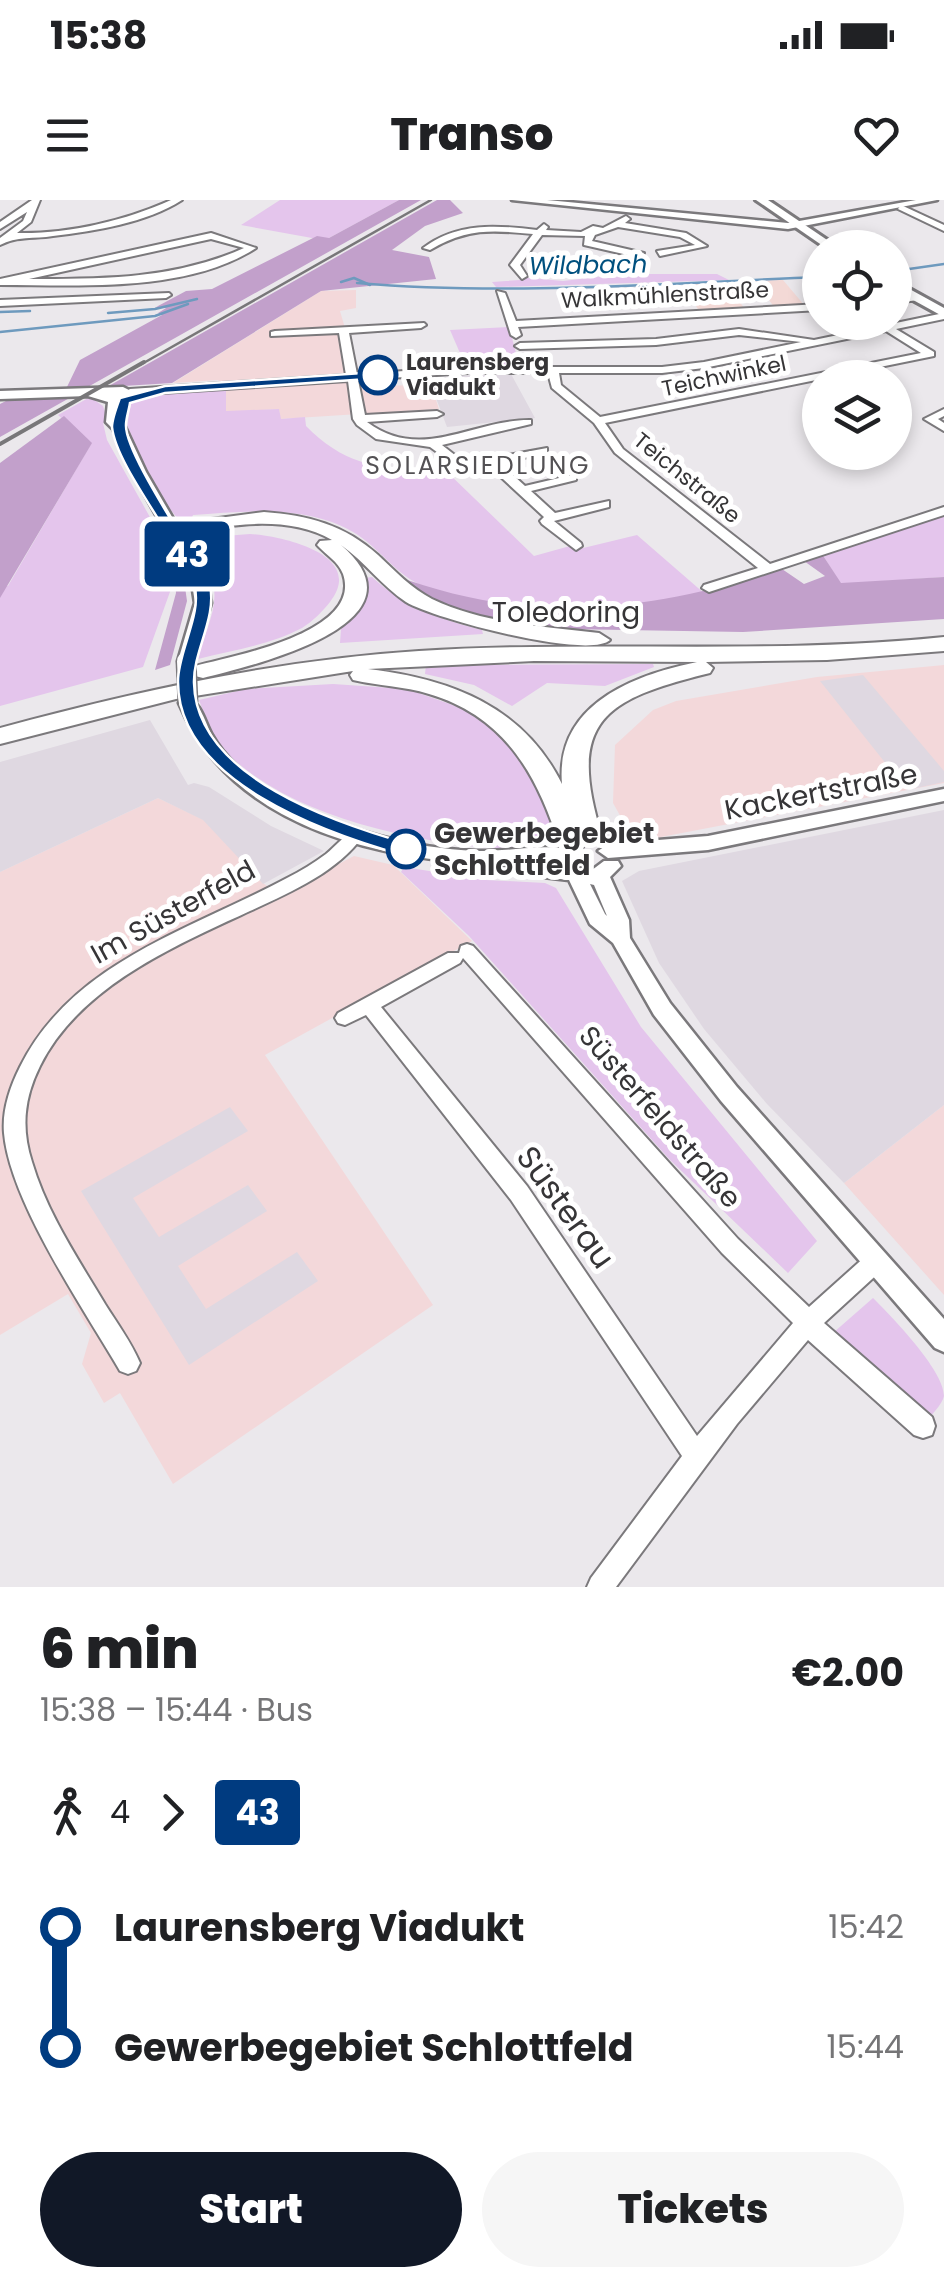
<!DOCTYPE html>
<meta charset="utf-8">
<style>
:root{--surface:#fff;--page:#f6f6f6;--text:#202124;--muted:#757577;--accent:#111827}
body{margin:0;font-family:Poppins,sans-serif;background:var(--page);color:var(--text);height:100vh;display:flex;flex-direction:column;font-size:38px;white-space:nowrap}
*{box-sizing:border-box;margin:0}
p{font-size:32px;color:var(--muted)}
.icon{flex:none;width:55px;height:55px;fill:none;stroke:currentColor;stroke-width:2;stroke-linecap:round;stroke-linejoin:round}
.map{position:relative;height:1387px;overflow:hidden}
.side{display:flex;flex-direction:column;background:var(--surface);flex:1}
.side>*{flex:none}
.badge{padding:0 20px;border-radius:8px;font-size:35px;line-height:65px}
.controls{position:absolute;left:802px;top:30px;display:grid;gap:20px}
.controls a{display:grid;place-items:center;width:110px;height:110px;border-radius:50%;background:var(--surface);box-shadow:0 5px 15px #0003;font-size:50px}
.map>.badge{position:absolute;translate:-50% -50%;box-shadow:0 0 0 5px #fff}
.legs{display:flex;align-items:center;gap:15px;height:110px;padding:0 40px;font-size:32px}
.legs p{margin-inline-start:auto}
.overview{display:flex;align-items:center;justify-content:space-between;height:170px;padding:0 40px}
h1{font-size:55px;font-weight:800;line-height:75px}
.action{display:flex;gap:20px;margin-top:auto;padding:20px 40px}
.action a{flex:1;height:115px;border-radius:60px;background:var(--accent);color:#fff;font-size:40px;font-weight:800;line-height:115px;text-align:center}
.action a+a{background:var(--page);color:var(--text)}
ul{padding:0 40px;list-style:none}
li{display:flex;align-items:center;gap:35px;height:120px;font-size:38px}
li i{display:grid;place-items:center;width:15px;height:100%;margin:0 12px;background:currentColor}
li i::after{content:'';width:25px;height:25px;margin:-12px;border:8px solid;border-radius:50%;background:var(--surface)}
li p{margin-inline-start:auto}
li:first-child i{background:linear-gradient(#0000 50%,currentColor 0)}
li:last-child i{background:linear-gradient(currentColor 50%,#0000 0)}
.status{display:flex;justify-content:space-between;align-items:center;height:70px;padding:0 50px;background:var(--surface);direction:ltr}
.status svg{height:28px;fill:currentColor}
header{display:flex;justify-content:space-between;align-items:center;height:130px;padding:0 40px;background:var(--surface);font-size:45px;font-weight:800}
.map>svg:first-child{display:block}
.commercial{fill:#f3d8da}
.industrial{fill:#f3d9d6}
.built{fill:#dfd8e1}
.green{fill:#e4c5ec}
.forest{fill:#c2a0cb}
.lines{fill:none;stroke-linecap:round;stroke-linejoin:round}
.stream{stroke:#6e9abe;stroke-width:2.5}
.minor-casing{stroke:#7b797c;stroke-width:4}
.tertiary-casing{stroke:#7b797c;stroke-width:5}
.secondary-casing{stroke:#7b797c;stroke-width:6}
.trunk-casing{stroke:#7b797c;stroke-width:4}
.minor{fill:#fff;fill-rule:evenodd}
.tertiary{fill:#fff;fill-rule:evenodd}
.secondary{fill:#fff;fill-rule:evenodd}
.trunk{fill:#fff;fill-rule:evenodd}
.rail-far1{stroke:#787779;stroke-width:2.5}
.rail{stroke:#787779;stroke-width:4}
.tertiary-bridge-casing{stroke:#7b797c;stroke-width:21;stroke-linecap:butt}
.tertiary-bridge{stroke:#fff;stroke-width:18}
.line-1{fill:#003b80;stroke:#fff;stroke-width:2.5}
.stop-1-dot{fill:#fff;stroke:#003b80;stroke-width:5}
.labels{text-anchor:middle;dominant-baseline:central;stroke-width:10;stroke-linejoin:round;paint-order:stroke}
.far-street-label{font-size:22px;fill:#363537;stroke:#fff}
.far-stop-label{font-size:22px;font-weight:bold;fill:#363537;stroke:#fff;text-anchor:start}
.far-water-label{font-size:25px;font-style:italic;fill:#00507e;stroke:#fff}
.far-neighbourhood-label{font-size:25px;letter-spacing:2.5px;fill:#535154;stroke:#fff}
.street-label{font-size:28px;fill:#363537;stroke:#fff}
.stop-label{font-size:28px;font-weight:bold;fill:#363537;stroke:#fff;text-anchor:start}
.near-street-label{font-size:32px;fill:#363537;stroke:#fff}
</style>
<div class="status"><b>15:38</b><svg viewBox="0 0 49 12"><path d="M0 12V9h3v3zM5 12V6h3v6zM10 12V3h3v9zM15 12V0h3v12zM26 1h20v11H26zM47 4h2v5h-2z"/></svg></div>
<header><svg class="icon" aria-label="menu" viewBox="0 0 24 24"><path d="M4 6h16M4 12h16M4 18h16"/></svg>Transo<svg class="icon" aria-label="heart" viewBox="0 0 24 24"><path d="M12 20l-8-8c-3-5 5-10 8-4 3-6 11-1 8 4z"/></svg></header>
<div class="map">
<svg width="944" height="1387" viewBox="0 0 944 1387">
<rect width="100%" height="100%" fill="#ebe8ec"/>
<g class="commercial">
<polygon points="356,90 356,108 340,111 362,186 431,185 439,209 280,219 279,209 226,212 226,190 218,180 173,183 321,91"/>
<polygon points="944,465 944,583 635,642 613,603 615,545 653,510 676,501 817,477"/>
<polygon points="158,598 204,620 263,683 279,695 354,656 393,665 472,741 265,855 433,1105 173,1284 120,1193 104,1203 82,1164 91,1133 68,1094 0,1135 0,672"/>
<polygon points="944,905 944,1095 844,983"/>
</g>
<g class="industrial">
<polygon points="783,80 805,106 775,108 765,95 750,91 742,81"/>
<polygon points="725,83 745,109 700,112 682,85"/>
</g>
<g class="built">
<polygon points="511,174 535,218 447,227 431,185 452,184 450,176"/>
<polygon points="863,475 944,571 944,582 907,590 820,481"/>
<polygon points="150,520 188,585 194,583 209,587 271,626 324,651 263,684 203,620 158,598 0,672 0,562"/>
<polygon points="944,610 944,905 844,983 767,904 704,829 659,763 622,681 639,671"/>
<polygon points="230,907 248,931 133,998 159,1037 248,985 267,1011 178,1066 206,1109 297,1052 318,1081 189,1165 81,991"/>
</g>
<g class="green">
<polygon points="280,0 399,0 329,38 312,38 241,25"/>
<polygon points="623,74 717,74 729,80 496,87 492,82 520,80 519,77 563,81"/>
<polygon points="509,127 519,164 514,166 466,167 450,130"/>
<path d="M226,190V211L279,209L281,219L305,217L306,226C347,268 387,271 444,269L534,356L570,346L575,350L637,335L705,394C617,410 517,417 431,389C399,379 384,353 358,335C312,304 245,311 193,315L190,322L179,320L154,290L126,232L131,203L175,192Z"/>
<polygon points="90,197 103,206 108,221 103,223 107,240 176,364 169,370 171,389 143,467 0,506 0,386 8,386 91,244 58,215"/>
<polygon points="944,315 944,377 841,384 822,354"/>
<path d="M250,334C281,336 367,354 330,402C322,412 313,421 302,428C270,445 232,450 198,459C203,435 221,405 212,381C207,367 200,360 199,344L211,337Z"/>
<path d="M372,377C403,406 442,420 482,430L483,434L340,443L341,429C358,413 367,402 365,378Z"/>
<polygon points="653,464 654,467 605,486 547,483 512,506 474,485 425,474 426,465"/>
<path d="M333,484L407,489L470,511L518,549L560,632L542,652C443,648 294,625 222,548C210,535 205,516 199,500L246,489Z"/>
<polygon points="404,667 486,680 545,683 556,688 641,827 817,1041 788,1073 670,960 469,736 401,672"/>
<path d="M873,1098C891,1116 944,1170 944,1196C942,1204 935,1211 930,1217L833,1133Z"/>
</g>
<g class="forest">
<polygon points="399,0 421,0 86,188 66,189 80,160 162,115 158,113 166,108 155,108 158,106 186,91 212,89 317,36 329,38"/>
<polygon points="437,0 450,0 463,13 425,26 392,50 429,57 436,79 321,91 172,183 107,187"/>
<polygon points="73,196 0,237 0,204 12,198"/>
<polygon points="64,216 92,243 0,398 0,263"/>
<path d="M822,354L841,383L944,377V419L743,432L566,429L504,422L445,406L394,375C528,426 648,412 782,369L804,384L825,376L804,361Z"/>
<polygon points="175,380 184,380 187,401 170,465 155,470 176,393"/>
</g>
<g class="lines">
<g class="stream">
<polyline points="895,71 944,64"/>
<polyline points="341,82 354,78 370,85"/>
<path d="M357,83C511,96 666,83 820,77"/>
<polyline points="0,112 30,111"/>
<polyline points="108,113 155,109 197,99"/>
<polyline points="0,132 155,116 188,104"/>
</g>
<g class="minor-casing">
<g id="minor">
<path d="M32,0H40L31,22L17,33C69,34 124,21 171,0H182C146,23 95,31 53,36C35,39 16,36 0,45V38L23,21L27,12L0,29V22Z"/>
<polygon points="901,5 944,25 944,31 898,9"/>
<path d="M626,16L630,19L625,23L686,33L707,46L660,56L657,51L695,45L680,37L618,27L595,35L592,41L644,53L641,58L584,45L585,36L542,35L520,65L527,76L522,79L510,65L533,34C492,30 467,28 430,50L423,48C457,22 497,25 537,30L544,24L548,27L546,30L581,32L593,26L603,28Z"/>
<path d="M211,33L256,48C187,93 79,85 0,85V79ZM211,39L244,48C175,79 103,79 29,79Z"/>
<polygon points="497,91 505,93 516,121 820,104 820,110 518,127 521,135 516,138 511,135"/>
<polygon points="169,93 171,95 166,98 0,106 0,100"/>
<polygon points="918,96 918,100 895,103 895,97"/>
<path d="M944,113V119L896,129L934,152V156L605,223L623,249L770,364L944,307V315L709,392L702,388L704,385L758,368L615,253L594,223L552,188L548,173H468L358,180L365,215L437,211L443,214L437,217L367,222C422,263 473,219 531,220V224L442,245L465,263L547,248V252L501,264L525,286L576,274V280L531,291L555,313L609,301V307L554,321L581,343L582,346L576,350L542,324L540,321L544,317L490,267L463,271L430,247L376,239L357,225L353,219L348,181L130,195L125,192L130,189L346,175L339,133L271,136V132L275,131L424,123L426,125L421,128L349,133L357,174L468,167H662L704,162L801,142L739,135L656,145L520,149L515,146L520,143L656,139L739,129L814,140ZM886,131L921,153L600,217L561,185L559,173H662L704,168Z"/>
<polygon points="944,209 944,216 938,219 944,223 944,231 924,219"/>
<path d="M355,630L361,632L363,636C336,673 291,692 250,711C174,746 79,787 40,866C24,898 21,928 32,962C47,1013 78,1059 105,1104C117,1123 131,1142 140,1163L136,1171L128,1174L120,1171C84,1109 10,1002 4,933C2,910 10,887 20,867C72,762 190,730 287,678C301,671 314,663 326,654C336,646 344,635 355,630Z"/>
<path d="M467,744L473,746L738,1039L809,1107L867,1055L875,1052L883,1055L886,1062L883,1069L824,1123L932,1217L935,1226L932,1235L923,1238L914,1235L808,1140L737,1224L616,1387H587L591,1378L682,1256L511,1000L366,815L345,825L338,823L335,818L338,813L448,753H459L461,746ZM463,758L722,1053L793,1123L697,1236L527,986L381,807L460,763Z"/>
</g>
</g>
<g class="tertiary-casing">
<g id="tertiary">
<polygon points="512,0 547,0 788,23 916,0 937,0 788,29"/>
<polygon points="123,187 139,195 120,205 119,221 125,227 146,272 207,377 211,403 194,461 186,466 178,461 195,403 191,377 132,272 113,229 106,222 108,202 88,196 0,199 0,191"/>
<path d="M188,498C201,503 205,523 212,535C228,564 262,589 292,603C349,631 412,648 476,651C500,652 548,644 567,649L570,654L567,659L538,663L592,670L604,661H618L621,666L610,677L629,720L630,738L670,803L737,887L944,1119V1152L935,1148L721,901L654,815L613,743L590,724L569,680L517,674L514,669L517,665C391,663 233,633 179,503ZM590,684L594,685L607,716L605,714Z"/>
<polygon points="944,589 944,601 708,650 608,658 598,651 608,644 708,636"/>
</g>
</g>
<g class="secondary-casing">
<g id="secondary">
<polygon points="756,0 768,0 839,48 826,48"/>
<polygon points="895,81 944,108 944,117 895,90"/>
</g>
</g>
<g class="trunk-casing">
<g id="trunk">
<path d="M264,312C308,315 345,325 378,355C395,371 411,388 432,399C484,424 543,426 599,433L610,440C589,460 434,419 406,402C382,386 365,362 341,345C434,424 251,466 203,478L195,476L192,471L195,466C232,456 363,433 343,374C338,361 326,355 317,345L320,341L332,340C285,313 223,326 173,335L163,329L166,325Z"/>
<path d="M944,437V451L827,460L706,462L713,468L710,473C604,499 566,521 602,636L598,642L585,644L581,650H563L559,644C537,574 504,516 429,494C404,486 378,486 353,480L350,475L353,471L176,499L0,544V528C137,491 277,460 419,451C594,440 769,455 944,437ZM534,461L697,462C633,475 555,505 562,584C523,506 451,479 368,469Z"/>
</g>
</g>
<use href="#minor" class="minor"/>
<use href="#tertiary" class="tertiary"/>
<use href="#secondary" class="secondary"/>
<use href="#trunk" class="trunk"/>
<polyline class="rail-far1" points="140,165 431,0"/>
<polyline class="rail" points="0,244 144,162"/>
<g class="tertiary-bridge-casing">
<polyline id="tertiary-bridge" points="186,461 188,503"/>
</g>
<use href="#tertiary-bridge" class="tertiary-bridge"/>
</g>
<path class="line-1" d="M378,172L383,178L165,193L130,203C129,210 126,218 126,225C125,250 177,328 191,353C197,363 207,376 210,386C217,417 193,452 194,483C196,578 338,624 413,645V654L406,656C327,634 177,582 178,481C178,451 203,413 194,384C180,342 116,267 112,227C112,219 117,206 120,198L165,186Z"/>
<g class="stop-1-dot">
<circle cx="378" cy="175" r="18"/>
<circle cx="406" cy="649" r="18"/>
</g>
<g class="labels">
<g class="far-street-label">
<text transform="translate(665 95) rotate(-3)">Walkmühlenstraße</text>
<text transform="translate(724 176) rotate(-12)">Teichwinkel</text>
<text transform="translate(687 278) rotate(39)">Teichstraße</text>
</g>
<g class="far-stop-label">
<text x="406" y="162">Laurensberg<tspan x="406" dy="25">Viadukt</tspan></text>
</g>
<g class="far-water-label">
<text transform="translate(588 65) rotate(-1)">Wildbach</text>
</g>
<g class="far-neighbourhood-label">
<text x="478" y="265">SOLARSIEDLUNG</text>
</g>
<g class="street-label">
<text x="566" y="412">Toledoring</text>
<text transform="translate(821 592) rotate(-11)">Kackertstraße</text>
<text transform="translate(173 712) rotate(-29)">Im Süsterfeld</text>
<text transform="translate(660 917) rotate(49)">Süsterfeldstraße</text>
</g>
<g class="stop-label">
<text x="434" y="633">Gewerbegebiet<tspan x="434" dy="32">Schlottfeld</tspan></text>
</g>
<g class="near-street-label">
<text transform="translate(566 1007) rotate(54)">Süsterau</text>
</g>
</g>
</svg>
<div class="controls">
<a><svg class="icon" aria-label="locate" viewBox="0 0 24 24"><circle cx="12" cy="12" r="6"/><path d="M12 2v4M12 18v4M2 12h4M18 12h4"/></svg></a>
<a><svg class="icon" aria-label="layers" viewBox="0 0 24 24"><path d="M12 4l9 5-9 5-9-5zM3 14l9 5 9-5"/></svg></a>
</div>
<b class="badge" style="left:187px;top:354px;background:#003b80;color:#fff">43</b>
</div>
<section class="side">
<div class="overview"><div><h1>6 min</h1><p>15:38 – 15:44 · Bus</p></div><b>€2.00</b></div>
<div class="legs"><svg class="icon" aria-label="walk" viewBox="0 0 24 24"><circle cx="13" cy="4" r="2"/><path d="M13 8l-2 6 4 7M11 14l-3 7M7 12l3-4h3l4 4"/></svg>4<svg class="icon" aria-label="forward" viewBox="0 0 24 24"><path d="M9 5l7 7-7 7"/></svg><b class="badge" style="background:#003b80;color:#fff">43</b></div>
<ul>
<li><i style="color:#003b80"></i><b>Laurensberg Viadukt</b><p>15:42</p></li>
<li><i style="color:#003b80"></i><b>Gewerbegebiet Schlottfeld</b><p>15:44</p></li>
</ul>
<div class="action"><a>Start</a><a>Tickets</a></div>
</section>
